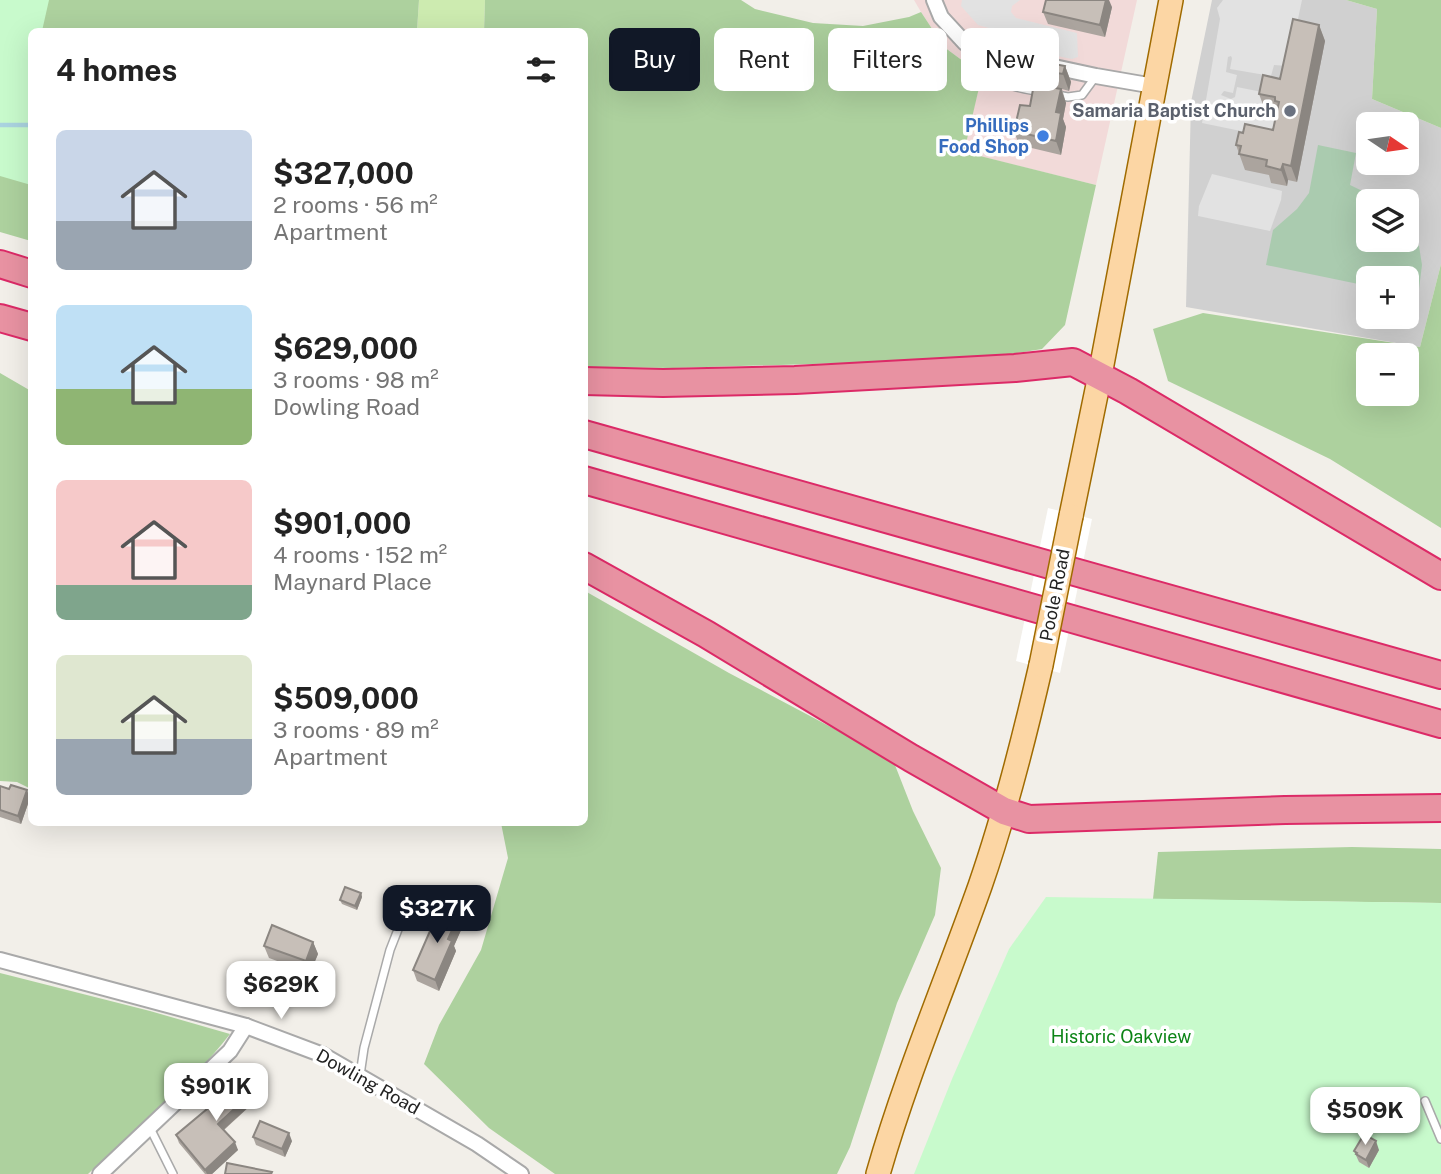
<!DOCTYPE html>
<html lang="en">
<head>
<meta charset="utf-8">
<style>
	body { margin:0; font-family:"Public Sans",sans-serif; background:#f2f2f2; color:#222; height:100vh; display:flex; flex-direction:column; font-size:26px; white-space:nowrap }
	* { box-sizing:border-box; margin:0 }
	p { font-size:23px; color:#767676 }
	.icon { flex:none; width:38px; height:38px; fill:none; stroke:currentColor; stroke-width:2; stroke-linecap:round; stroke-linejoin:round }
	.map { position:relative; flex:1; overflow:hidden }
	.sheet { position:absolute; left:28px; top:28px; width:560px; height:798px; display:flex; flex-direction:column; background:#fff; border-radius:10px; box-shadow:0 7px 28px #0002 }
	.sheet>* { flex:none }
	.top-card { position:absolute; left:609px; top:28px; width:665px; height:63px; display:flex; gap:14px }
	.needle { width:46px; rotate:103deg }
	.controls { position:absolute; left:1356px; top:112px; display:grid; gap:14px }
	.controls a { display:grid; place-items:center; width:63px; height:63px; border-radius:10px; background:#fff; box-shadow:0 7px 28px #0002; font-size:35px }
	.price { position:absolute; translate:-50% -60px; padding:0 16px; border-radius:14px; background:#fff; color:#222; font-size:23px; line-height:46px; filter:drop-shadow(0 2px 4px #0008) }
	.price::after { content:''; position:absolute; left:50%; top:42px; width:21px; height:16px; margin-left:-10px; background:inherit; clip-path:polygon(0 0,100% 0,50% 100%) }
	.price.active { background:#111827; color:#fff }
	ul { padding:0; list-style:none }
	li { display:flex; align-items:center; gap:21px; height:175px; padding:0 28px }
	li span { display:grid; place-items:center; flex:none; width:196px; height:140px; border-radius:10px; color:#555 }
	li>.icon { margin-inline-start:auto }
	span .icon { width:84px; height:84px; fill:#fffc; stroke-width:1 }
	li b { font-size:30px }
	h2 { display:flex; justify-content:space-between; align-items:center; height:84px; padding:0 28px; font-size:30px }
	.chip { padding:0 24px; border-radius:10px; background:#fff; box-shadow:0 7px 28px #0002; font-size:24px; line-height:63px }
	.chip.active { background:#111827; color:#fff }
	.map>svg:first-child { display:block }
</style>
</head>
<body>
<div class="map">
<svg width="1441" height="1174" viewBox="0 0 1441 1174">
	<rect width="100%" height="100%" fill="#f2efe9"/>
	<path fill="#f2dad9" d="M914,0H1137L1096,185L963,152L982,75L944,47L921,12Z"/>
	<path fill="#d0d0d0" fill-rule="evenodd" d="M1212,0H1346L1377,9L1372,99L1441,128V264L1420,347L1186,307L1191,102ZM1368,124H1407V163H1368ZM1368,201H1407V240H1368ZM1368,278H1407V317H1368Z"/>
	<path fill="#cdebb0" d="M419,0H485L484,31L417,32Z"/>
	<g fill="#add19e" fill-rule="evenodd">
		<path d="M0,0H419L417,31L32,32L31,241L0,232Z"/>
		<path d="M485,0H741L755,9L813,23L863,26L909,17L921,12L944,47L982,75L964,152L1096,185L1065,325L1042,349L981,359L673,368L585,367L584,32H484Z"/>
		<path d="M1346,0H1441V128L1372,99L1377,9Z"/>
		<path d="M1441,264V528L1330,459L1168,381L1153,329L1203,313L1420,347ZM1407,355V394H1368V355Z"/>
		<path d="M0,373L31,391V789L17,782L0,781Z"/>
		<path d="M585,591L729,673L893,760L913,811L941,868L935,915L897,1003L850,1147L837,1174H555L489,1128L424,1064L439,1025L481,950L508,858L501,823L584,822Z"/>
		<path d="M1352,847L1441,849V903L1153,899L1158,852Z"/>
		<path d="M0,973L150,1011L230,1034C189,1087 136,1128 88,1174H0Z"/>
	</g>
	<path fill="#aacbaf" d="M1318,145L1356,153L1350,185L1383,201H1368V240H1407V230L1419,246L1422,265L1418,297L1407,294V278H1368V286L1266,265L1273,230L1297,209L1309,193Z"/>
	<g fill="#c8facc">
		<path d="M0,0H49L42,31L32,32L31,185L0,176Z"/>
		<path d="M1046,897L1441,903V1174H914L952,1079L1009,949Z"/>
	</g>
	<g fill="#e2e2e2">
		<path d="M962,0H1020L1012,6L1011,12L1016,18L1077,33L1078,57L1072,59L1014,47L1007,33L978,25L961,6Z"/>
		<path d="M1223,0H1302L1288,66L1274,65L1271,76L1230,69L1232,58L1231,56L1228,57L1226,72L1237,75L1233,93L1224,91L1221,95L1231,99L1235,97L1237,87L1267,93L1264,110L1266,112L1277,114L1270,137L1202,123L1220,19L1217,8Z"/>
		<path d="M1212,174L1282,191L1281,200L1270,231L1198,216L1199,206Z"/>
	</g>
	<path fill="#fff" d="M1048,508L1092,519L1060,673L1016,661Z"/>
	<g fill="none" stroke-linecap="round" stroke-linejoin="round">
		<path stroke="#aad3df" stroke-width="4.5" d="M0,125H32"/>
		<g stroke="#a9a9a9" stroke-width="10">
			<g id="service">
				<path d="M989,54C992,61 993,71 998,76C1008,88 1027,89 1042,92"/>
				<path d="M1057,95L1068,97L1082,95L1096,76"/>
				<path d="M360,1075L364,1048L390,950L399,927L404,921L411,917"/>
				<path d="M1425,1101L1441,1139"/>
				<path d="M150,1128L173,1174"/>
			</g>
		</g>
		<g stroke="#a9a9a9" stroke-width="18">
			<g id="minor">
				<path d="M934,0L941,17L965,43L989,53L1096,76L1154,86"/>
				<path d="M0,960L246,1026L323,1055L477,1144L521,1174"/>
				<path d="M100,1174L230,1051L246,1026"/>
			</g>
		</g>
		<g stroke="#a06b00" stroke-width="26">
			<g id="primary">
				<path d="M1071,516L1100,375L1171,0"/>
				<path d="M878,1174C906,1076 946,982 980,886C1005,814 1024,739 1041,665"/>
			</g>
		</g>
		<g stroke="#dc2a67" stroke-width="30">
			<g id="motorway">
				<path d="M0,264L32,274"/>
				<path d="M0,318L32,327"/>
				<path d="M584,381L663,383L795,380L1015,368L1073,362L1128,391L1441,576"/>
				<path d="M584,434L1441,675"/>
				<path d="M584,480L1441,724"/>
				<path d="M584,566L706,634L911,758L1004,811L1029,819L1285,810L1441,808"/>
			</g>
		</g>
		<use href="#service" stroke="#fff" stroke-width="7"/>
		<use href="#minor" stroke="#fff" stroke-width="14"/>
		<use href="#primary" stroke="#fcd6a4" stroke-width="23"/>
		<use href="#motorway" stroke="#e892a2" stroke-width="26"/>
		<g stroke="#a06b00" stroke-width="26" stroke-linecap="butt">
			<path id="primary-bridge" d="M1041,665L1071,516"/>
		</g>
		<use href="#primary-bridge" stroke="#fcd6a4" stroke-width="23"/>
	</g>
	<g fill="#aba49e">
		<path d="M1112,7L1105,37L1048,24L1043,12Z"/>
		<path d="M1319,25L1325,41L1297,182L1288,180L1287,186L1271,183L1269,175L1245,170L1236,145L1243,133L1273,130L1277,112L1265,110L1259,94L1280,79Z"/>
		<path d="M1065,66L1071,82L1069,91L1062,89L1066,103L1063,119L1066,127L1061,155L1019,145L1014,131L1042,86L1036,70Z"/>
		<path d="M0,786L30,798L21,824L0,817Z"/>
		<path d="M361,893L362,897L357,910L342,904L340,900Z"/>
		<path d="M461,910L465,921L454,946L456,951L439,991L417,981L413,970Z"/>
		<path d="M313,942L318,954L310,973L269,958L264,946Z"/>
		<path d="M224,1092L264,1093L224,1130L238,1150L212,1174H205L179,1143L176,1135L225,1095Z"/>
		<path d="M253,1137L292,1141L285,1157L256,1145Z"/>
		<path d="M1379,1150L1369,1168L1359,1162L1354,1151Z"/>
	</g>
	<g fill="#8b8681">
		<path d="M1106,0H1109L1112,7L1105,37L1100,25Z"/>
		<path d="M1319,25L1325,41L1297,182L1291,166Z"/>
		<path d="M1065,66L1071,82L1069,91L1063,74Z"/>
		<path d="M1061,89L1066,103L1063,119L1066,127L1061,155L1056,141V112Z"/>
		<path d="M1283,164L1288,180L1287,186L1281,170Z"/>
		<path d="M27,790L30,798L21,824L18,816Z"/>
		<path d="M361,893L362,897L357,910L355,906Z"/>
		<path d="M461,910L465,921L454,946L456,951L439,991L435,980L448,939Z"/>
		<path d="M313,942L318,954L310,973L306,961Z"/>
		<path d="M261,1084L264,1093L221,1132L218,1124Z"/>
		<path d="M289,1133L292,1141L285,1157L282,1149Z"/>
		<path d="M1376,1141L1379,1150L1369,1168L1366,1160Z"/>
		<path d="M235,1142L238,1150L212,1174H207L205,1170Z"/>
	</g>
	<g fill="#c7bfb8" stroke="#8b8681" stroke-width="2">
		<path d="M1046,0H1106L1100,25L1043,12Z"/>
		<path d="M1293,19L1319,25L1291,166L1283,164L1281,170L1266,166L1267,160L1239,154L1241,146L1236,145L1239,132L1243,133L1245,124L1273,130L1279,102L1275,101V97L1259,94L1263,75L1280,79Z"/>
		<path d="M1038,61L1065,66L1063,74L1036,70Z"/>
		<path d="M1034,84L1061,89L1056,112L1061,113L1056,141L1014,131L1020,105L1030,106Z"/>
		<path d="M11,785L27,790L18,816L0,810V786L9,789Z"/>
		<path d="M345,887L361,893L355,906L340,900Z"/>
		<path d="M449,904L461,910L448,939L452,941L435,980L413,970L430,931L436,933Z"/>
		<path d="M272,925L313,942L306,961L264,946Z"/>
		<path d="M248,1070L261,1084L218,1124L235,1142L205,1170L176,1135L225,1094L224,1092Z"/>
		<path d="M260,1121L289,1133L282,1149L253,1137Z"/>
		<path d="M1363,1136L1366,1138L1367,1136L1376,1141L1366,1160L1356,1154L1357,1153L1354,1151Z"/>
		<path d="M227,1163L272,1172L271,1174H225Z"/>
	</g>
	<circle fill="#6b7280" stroke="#fff" stroke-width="2.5" cx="1290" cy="111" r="7"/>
	<circle fill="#3f7fe0" stroke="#fff" stroke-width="2.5" cx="1043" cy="136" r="7"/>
	<g text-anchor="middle" stroke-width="7" stroke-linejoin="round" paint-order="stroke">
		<g font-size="18" font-weight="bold" fill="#5b616d" stroke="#fff" text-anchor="end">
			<text x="1276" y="117">Samaria Baptist Church</text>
		</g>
		<g font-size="18" font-weight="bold" fill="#366cbe" stroke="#fff" text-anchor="end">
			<text x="1029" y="132">Phillips<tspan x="1029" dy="21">Food Shop</tspan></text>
		</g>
		<g font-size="18" fill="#222" stroke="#fff">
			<text transform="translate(1055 595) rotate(-79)" y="6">Poole Road</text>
			<text transform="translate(368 1082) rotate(29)" y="6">Dowling Road</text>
		</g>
		<g font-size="18" fill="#0c8416" stroke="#fff">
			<text x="1121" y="1043">Historic Oakview</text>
		</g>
	</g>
</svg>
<div class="controls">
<a><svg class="needle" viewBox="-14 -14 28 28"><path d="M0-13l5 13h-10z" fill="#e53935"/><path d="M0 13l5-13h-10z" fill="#767676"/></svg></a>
<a><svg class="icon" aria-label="layers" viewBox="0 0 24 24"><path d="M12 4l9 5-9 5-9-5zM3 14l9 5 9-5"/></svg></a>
<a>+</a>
<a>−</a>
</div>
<b class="price active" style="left:437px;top:945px">$327K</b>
<b class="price" style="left:281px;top:1021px">$629K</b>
<b class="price" style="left:216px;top:1123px">$901K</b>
<b class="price" style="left:1365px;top:1147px">$509K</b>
<div class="top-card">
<a class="chip active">Buy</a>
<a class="chip">Rent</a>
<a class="chip">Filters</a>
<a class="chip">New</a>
</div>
<section class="sheet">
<h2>4 homes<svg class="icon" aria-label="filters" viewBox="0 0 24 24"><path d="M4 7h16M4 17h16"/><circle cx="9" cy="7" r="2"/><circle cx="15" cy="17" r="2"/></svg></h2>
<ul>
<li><span style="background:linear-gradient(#c9d6e8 65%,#9aa5b1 0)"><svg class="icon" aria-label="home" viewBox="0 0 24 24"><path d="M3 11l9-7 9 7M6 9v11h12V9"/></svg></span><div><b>$327,000</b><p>2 rooms · 56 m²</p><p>Apartment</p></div></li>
<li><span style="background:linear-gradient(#bfe0f5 60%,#8fb573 0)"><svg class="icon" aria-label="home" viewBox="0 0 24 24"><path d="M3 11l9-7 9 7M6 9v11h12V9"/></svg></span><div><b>$629,000</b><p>3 rooms · 98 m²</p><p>Dowling Road</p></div></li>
<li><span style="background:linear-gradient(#f6c9c9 75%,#7fa58c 0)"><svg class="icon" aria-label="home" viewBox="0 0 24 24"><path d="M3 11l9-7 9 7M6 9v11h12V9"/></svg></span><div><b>$901,000</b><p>4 rooms · 152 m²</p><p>Maynard Place</p></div></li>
<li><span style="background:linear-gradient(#dfe7d0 60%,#9aa5b1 0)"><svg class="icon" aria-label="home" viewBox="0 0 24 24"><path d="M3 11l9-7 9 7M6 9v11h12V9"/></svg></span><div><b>$509,000</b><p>3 rooms · 89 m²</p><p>Apartment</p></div></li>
</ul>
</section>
</div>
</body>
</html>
